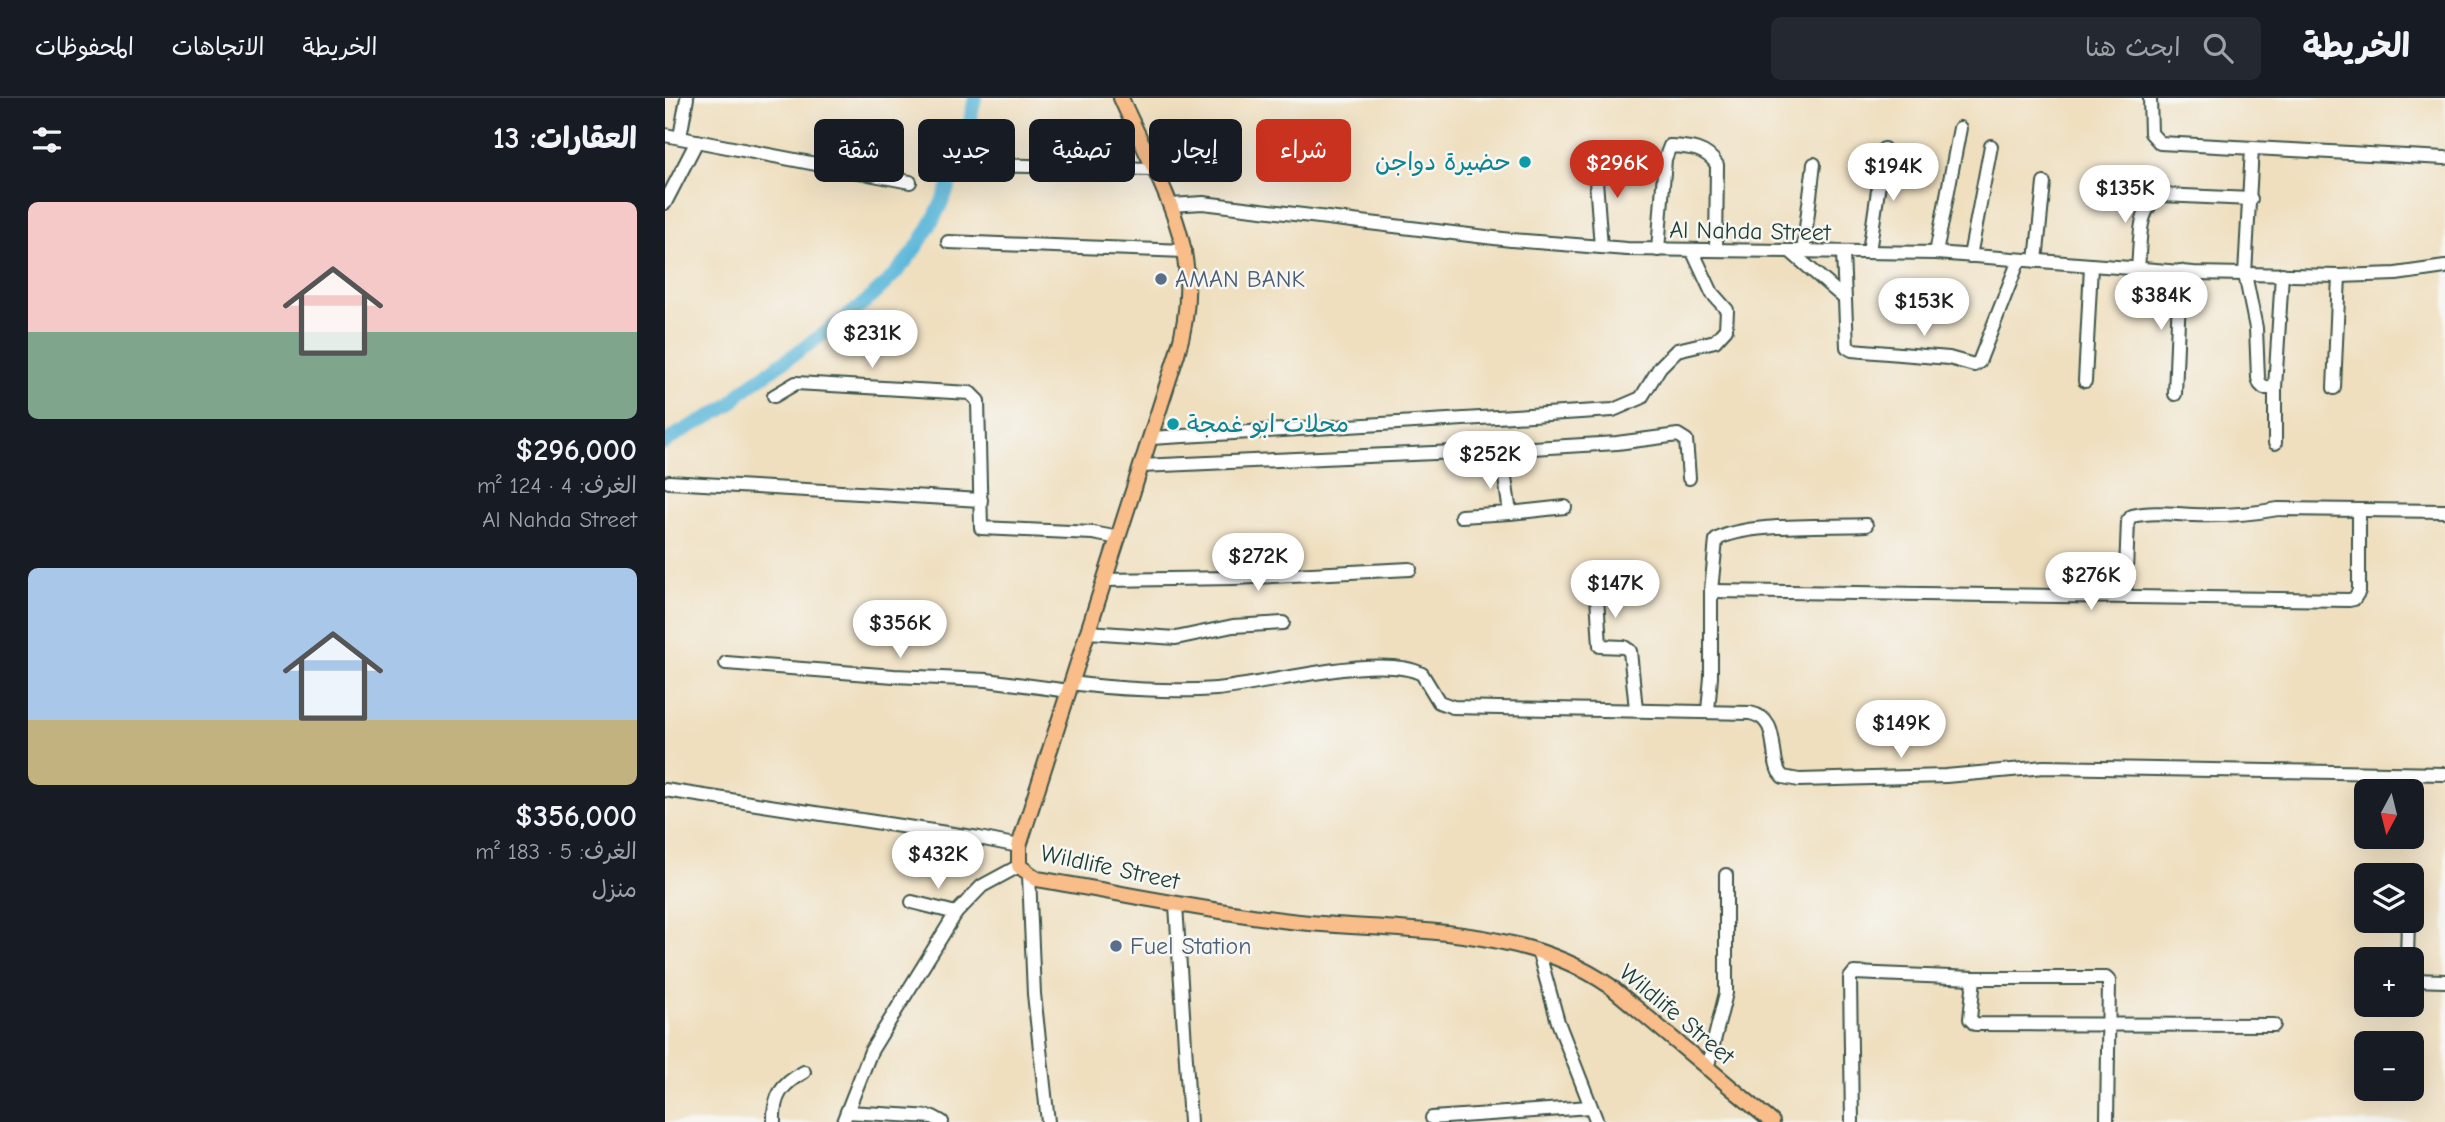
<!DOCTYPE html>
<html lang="ar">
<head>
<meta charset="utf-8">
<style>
	body { margin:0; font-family:"Comic Neue","Playpen Sans Arabic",sans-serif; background:#242831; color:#f1f3f6; direction:rtl; height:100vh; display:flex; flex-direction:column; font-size:26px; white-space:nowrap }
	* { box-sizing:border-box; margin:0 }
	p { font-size:23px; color:#9ea1a6 }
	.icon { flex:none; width:38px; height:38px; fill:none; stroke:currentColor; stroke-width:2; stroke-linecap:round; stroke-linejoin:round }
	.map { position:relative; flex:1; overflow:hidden; direction:ltr }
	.drawer { display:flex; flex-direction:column; background:#171b24; width:665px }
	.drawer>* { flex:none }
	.guide { position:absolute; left:21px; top:21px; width:665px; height:63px; direction:rtl; display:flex; gap:14px }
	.needle { width:46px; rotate:187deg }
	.tools { position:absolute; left:1689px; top:681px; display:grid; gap:14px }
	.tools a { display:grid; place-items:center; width:70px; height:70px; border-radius:10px; background:#171b24; box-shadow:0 7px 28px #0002; font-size:35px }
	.price { position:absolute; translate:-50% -60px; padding:0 16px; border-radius:24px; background:#fff; color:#222; font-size:23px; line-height:46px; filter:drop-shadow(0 2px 4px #0008) }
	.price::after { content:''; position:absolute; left:50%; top:42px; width:21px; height:16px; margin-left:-10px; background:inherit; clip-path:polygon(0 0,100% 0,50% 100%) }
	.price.selected { background:#c8321e; color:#fff }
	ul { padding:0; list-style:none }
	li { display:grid; align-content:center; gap:14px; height:371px; padding:0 28px }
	li span { display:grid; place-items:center; height:217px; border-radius:10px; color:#555 }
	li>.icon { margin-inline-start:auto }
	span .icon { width:126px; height:126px; fill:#fffc; stroke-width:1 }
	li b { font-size:30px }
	h2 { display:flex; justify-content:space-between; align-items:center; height:84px; padding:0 28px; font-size:30px }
	.pill { padding:0 24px; border-radius:10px; background:#171b24; box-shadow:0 7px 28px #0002; font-size:24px; line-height:63px }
	.pill.selected { background:#c8321e; color:#fff }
	header { display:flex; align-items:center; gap:42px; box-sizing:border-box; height:98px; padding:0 35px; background:#171b24; border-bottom:2px solid #363941 }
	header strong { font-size:33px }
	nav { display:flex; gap:38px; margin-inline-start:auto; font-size:24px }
	.search { width:490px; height:63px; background:#242831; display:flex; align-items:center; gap:18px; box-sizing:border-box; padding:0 24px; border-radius:10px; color:#9ea1a6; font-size:26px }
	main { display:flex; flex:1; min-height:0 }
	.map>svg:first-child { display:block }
</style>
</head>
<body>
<header>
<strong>الخريطة</strong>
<div class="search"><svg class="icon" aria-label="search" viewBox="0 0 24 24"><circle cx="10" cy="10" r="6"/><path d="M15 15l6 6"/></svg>ابحث هنا</div>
<nav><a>الخريطة</a><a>الاتجاهات</a><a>المحفوظات</a></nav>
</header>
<main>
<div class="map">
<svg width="1780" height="1024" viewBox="0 0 1780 1024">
	<rect width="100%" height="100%" fill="#f6f6f2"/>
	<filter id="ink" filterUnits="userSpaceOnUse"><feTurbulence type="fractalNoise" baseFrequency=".0143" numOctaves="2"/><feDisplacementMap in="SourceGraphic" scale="14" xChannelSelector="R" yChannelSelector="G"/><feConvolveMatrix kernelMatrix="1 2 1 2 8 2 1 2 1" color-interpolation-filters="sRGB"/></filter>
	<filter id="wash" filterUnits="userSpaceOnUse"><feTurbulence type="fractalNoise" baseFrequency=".00686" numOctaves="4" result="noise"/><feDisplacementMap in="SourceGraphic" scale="28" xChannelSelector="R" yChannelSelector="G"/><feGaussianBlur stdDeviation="1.57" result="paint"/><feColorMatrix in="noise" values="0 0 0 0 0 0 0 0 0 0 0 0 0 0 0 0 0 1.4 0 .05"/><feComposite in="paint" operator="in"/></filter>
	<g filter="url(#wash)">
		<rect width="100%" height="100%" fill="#efdfbf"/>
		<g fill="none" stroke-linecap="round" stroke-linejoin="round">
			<path stroke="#5bb7d9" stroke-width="14" d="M0,345C19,328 44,322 64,307C70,303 74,296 79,292C129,254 184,224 228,178C272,132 298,62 310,0"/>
		</g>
	</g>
	<g filter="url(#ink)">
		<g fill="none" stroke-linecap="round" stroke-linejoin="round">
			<g stroke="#3e5549" stroke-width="16">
				<g id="minor">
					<path d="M1485,0L1486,35L1495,45L1780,60"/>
					<path d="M0,37L245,84"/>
					<path d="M15,39L22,0"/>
					<path d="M1587,50L1580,176L1591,230L1593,280L1595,286L1599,290H1610L1617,176"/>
					<path d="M929,56L936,149"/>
					<path d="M318,67L488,71"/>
					<path d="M0,105L32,43"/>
					<path d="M505,107L538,105L846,142L962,151L1271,155L1529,175L1674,178L1731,176L1780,169"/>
					<path d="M283,144L520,153"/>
					<path d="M993,152L1000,61L1005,48C1025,49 1041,50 1052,67L1051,152"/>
					<path d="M1126,154L1179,200"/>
					<path d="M1138,154L1149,66"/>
					<path d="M1204,154L1219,51"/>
					<path d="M1178,155L1182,249L1187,252L1284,260L1309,267L1314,264L1354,162"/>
					<path d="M1271,155L1295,30"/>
					<path d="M1305,158L1326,48"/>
					<path d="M1371,163L1379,85"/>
					<path d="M1473,170C1476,144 1471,110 1497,97L1586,101"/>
					<path d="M1420,283L1426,168"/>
					<path d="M1669,290L1674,178"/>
					<path d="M1510,296L1515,173"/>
					<path d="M109,298L131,285L305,295L313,303L316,430L428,435L454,440"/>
					<path d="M485,340L948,312L976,300L995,269L1012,252L1050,243L1061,231L1062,212L1047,195L1027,152"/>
					<path d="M1610,345V290"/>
					<path d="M476,368L836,352L952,345L1013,337L1021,342L1024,380"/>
					<path d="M4,384L316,402"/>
					<path d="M845,415L900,409"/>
					<path d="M796,418L845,415L836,352"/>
					<path d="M440,482L569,480L745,471"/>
					<path d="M1046,493L1684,502L1689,501L1694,493V414"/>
					<path d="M932,498L935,548L959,549L965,553L971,611"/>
					<path d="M1460,498L1463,423L1467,418C1487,413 1508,416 1528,417C1556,418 1586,416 1613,411L1780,413"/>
					<path d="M423,534L511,540L568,528L618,525"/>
					<path d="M61,565L229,578L322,582L404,593"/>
					<path d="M407,585C447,591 510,594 551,591C602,587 715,554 757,576L774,604L788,609L1085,615C1115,621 1104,652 1114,674L1118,679L1134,682L1281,678L1379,669L1780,676"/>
					<path d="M1043,613L1046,579V493L1051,442C1079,424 1166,429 1201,427"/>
					<path d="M0,692L314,740L354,748"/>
					<path d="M364,777L369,896L383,1024"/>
					<path d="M247,804L291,815"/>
					<path d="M511,807L525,1024"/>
					<path d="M873,852L893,924L932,1024"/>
					<path d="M1742,861L1743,822"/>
					<path d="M1309,880L1305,921L1310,926L1609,927"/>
					<path d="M1746,882L1780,883"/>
					<path d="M1042,971L1061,895V777"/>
					<path d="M182,1014L268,1019L277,1024"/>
					<path d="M767,1020L925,1009"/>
					<path d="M109,1024C108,998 117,986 139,974"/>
					<path d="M178,1024L206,953L291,815L317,788L354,768"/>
					<path d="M1187,1024L1185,880L1189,875L1309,880H1441L1444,883L1442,1024"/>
				</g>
			</g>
			<g stroke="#3e5549" stroke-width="18">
				<path id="major" d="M456,0C496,91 544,153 512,256L354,748V768L372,781C457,795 540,813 625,823C732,835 853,824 945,888L1107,1024"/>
			</g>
			<use href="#minor" stroke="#fff" stroke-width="12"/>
			<use href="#major" stroke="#f8bd89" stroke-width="14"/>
		</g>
	</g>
	<g fill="#0f9aa8" stroke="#f6f6f2" stroke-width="2.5">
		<circle cx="860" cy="64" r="7"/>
		<circle cx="508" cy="326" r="7"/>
	</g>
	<g fill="#5c6f8a" stroke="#f6f6f2" stroke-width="2.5">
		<circle cx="496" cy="181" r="7"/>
		<circle cx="451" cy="848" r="7"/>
	</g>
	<g text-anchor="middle" stroke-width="5" stroke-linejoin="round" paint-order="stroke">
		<g font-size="24" fill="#0d838f" stroke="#f6f6f2" text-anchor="end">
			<text x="846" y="72">حضيرة دواجن</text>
			<text x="522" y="334" text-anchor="start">محلات ابو غمجة</text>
		</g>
		<g font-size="24" fill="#1f3d34" stroke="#f6f6f2">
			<text transform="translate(1085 133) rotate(1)" y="8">Al Nahda Street</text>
			<text transform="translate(445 769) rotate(12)" y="8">Wildlife Street</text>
			<text transform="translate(1012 916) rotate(40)" y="8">Wildlife Street</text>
		</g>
		<g font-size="24" fill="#4e5e75" stroke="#f6f6f2" text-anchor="start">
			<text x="510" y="189">AMAN BANK</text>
			<text x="465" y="856">Fuel Station</text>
		</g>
	</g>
</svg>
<div class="tools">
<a><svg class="needle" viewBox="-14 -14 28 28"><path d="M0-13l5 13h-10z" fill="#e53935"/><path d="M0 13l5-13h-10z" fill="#9ea1a6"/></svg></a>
<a><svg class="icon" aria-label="layers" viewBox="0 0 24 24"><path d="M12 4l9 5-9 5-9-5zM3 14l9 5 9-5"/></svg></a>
<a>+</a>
<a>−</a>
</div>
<b class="price selected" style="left:952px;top:102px">$296K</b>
<b class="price" style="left:1228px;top:105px">$194K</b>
<b class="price" style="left:1460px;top:127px">$135K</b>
<b class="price" style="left:1496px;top:234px">$384K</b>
<b class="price" style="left:1259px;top:240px">$153K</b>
<b class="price" style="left:207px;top:272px">$231K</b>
<b class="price" style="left:825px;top:393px">$252K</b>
<b class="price" style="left:593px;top:495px">$272K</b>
<b class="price" style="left:1426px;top:514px">$276K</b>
<b class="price" style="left:950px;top:522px">$147K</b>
<b class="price" style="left:235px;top:562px">$356K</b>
<b class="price" style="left:1236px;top:662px">$149K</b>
<b class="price" style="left:273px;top:793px">$432K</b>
<div class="guide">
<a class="pill selected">شراء</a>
<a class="pill">إيجار</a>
<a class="pill">تصفية</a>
<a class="pill">جديد</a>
<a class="pill">شقة</a>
</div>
</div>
<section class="drawer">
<h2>العقارات: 13<svg class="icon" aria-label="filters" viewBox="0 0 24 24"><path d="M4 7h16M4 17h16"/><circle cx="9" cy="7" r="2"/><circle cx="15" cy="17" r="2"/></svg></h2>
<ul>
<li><span style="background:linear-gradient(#f6c9c9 60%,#7fa58c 0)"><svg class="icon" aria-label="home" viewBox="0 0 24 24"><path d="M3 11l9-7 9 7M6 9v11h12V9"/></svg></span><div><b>$296,000</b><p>الغرف: 4 · 124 m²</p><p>Al Nahda Street</p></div></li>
<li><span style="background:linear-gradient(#a9c7e8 70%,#c2b280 0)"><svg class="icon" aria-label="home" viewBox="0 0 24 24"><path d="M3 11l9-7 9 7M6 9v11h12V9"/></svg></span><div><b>$356,000</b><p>الغرف: 5 · 183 m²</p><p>منزل</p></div></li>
</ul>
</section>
</main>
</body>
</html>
